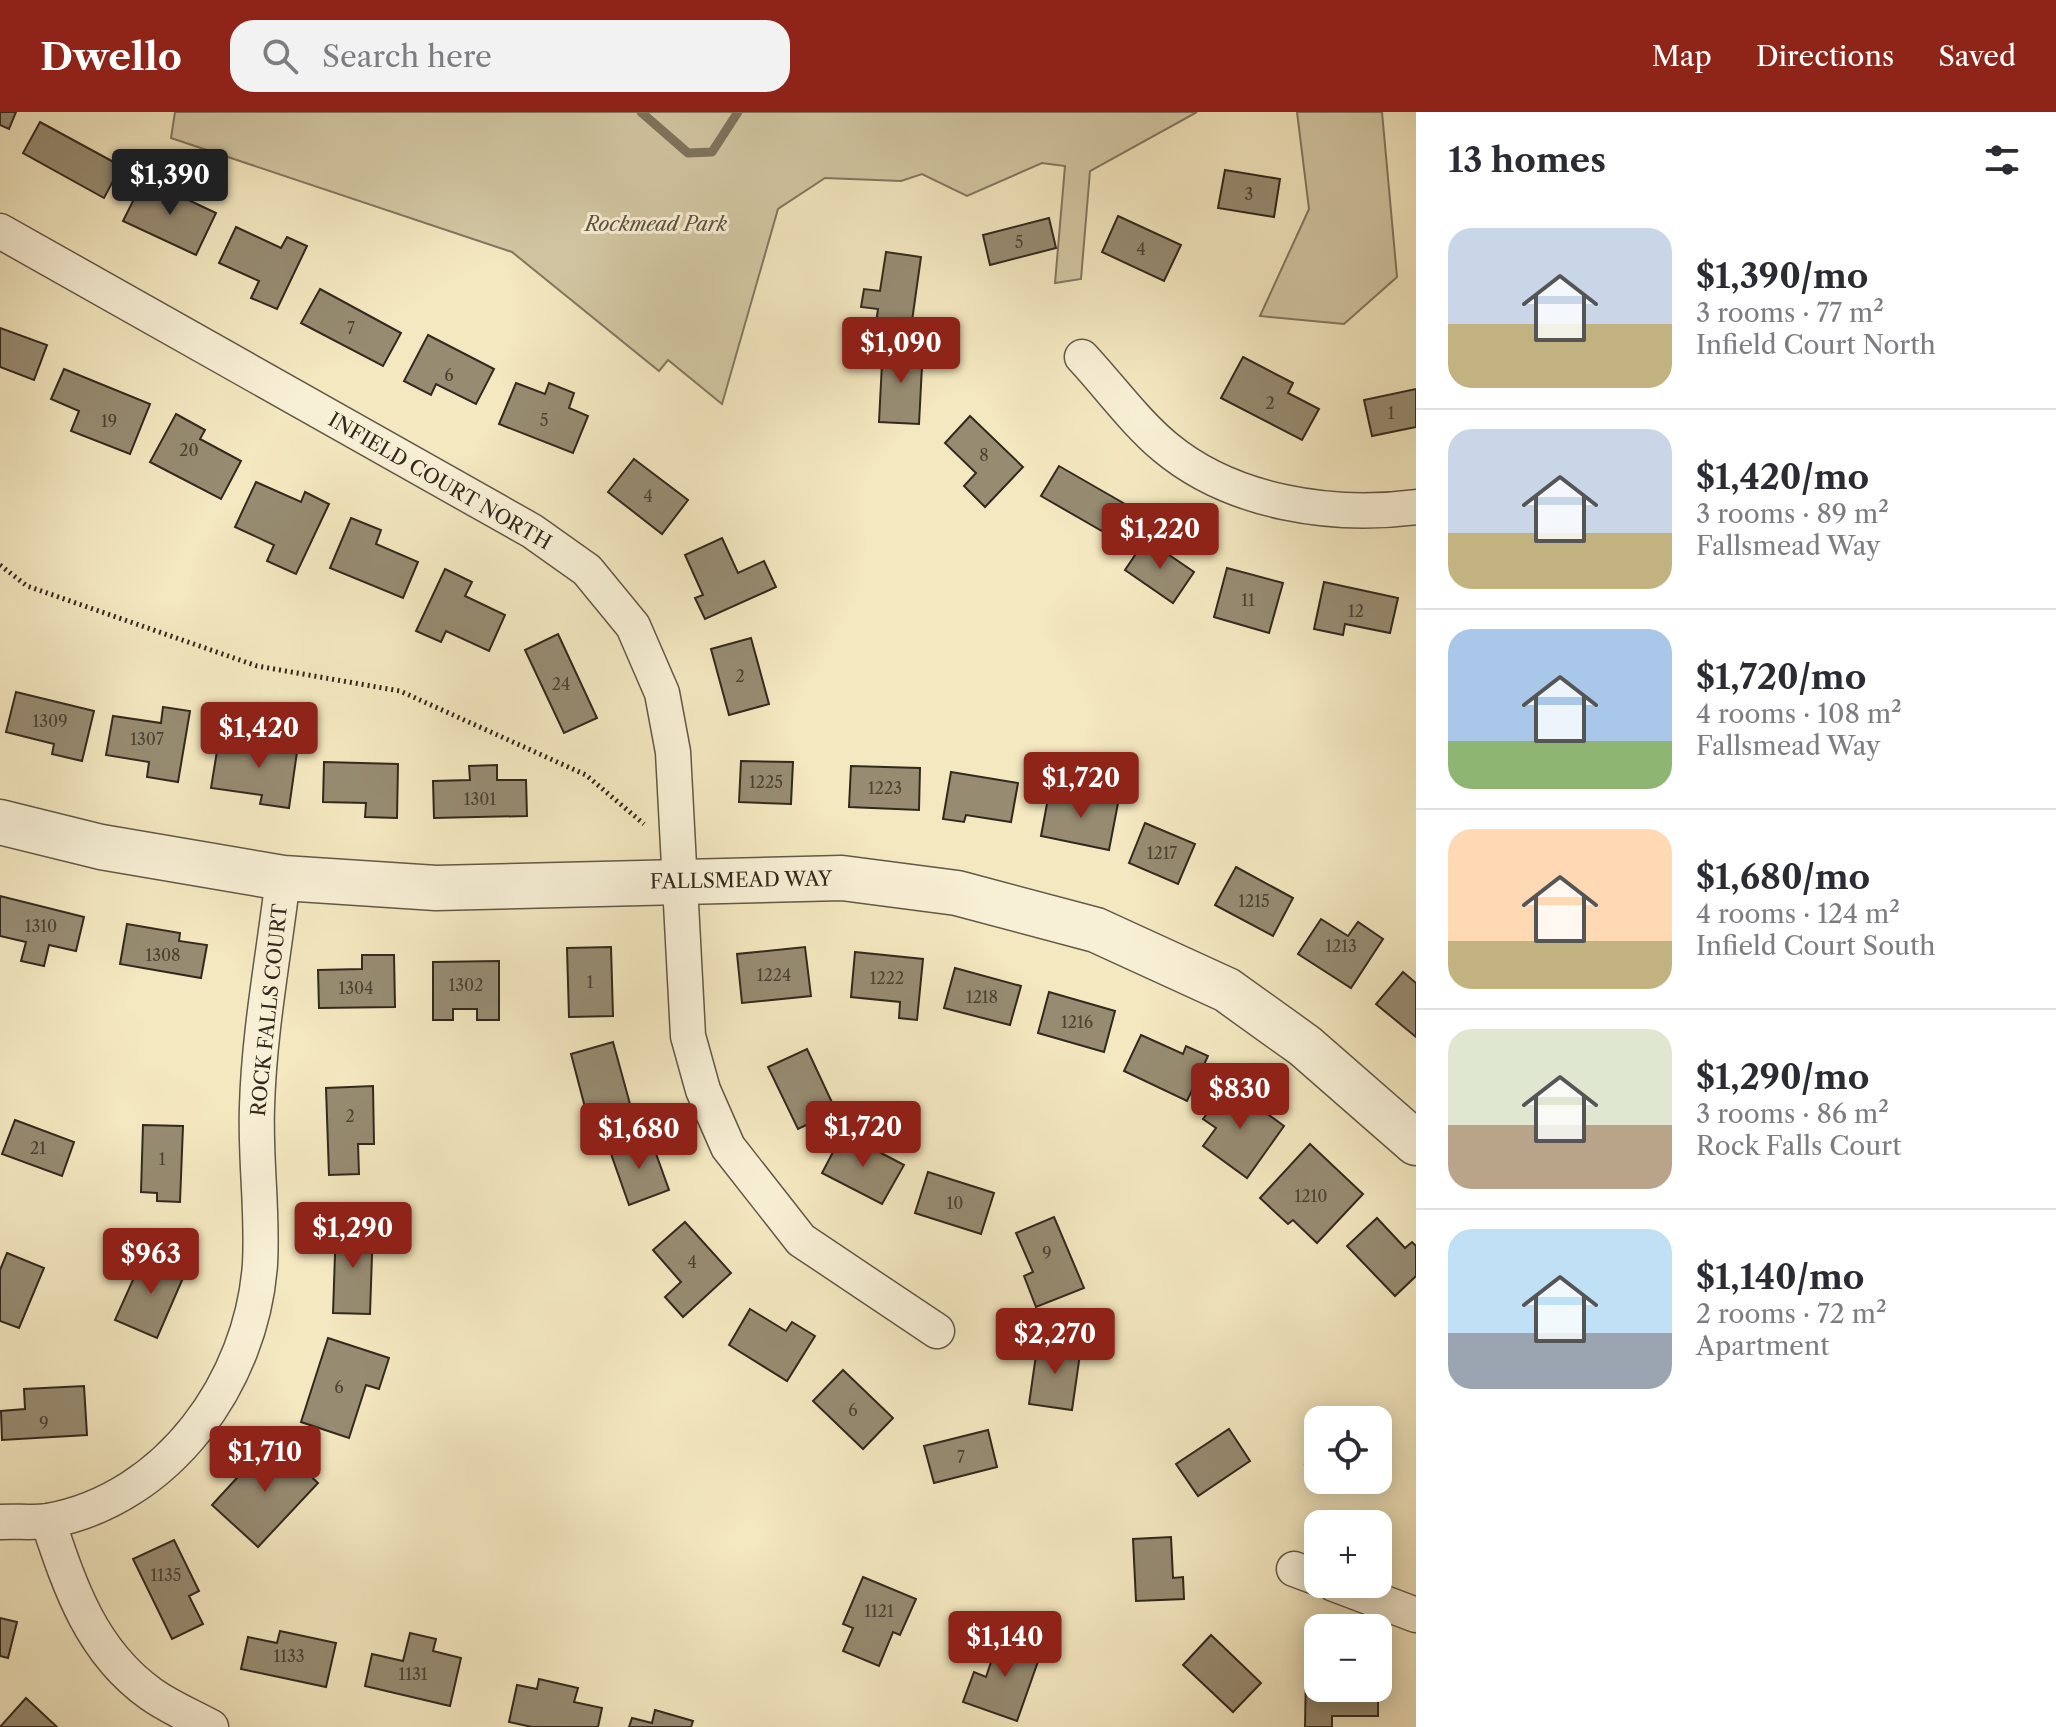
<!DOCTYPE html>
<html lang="en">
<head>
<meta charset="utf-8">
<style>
	body { margin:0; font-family:"Libre Caslon Text",serif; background:#f2f2f3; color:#2b2b33; height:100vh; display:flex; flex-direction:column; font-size:30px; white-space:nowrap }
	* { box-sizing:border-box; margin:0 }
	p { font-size:26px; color:#7c7c81 }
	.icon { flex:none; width:44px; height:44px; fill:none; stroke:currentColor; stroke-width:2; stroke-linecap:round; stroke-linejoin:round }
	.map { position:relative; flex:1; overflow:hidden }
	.side { display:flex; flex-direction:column; background:#fff; width:640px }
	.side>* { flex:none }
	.controls { position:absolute; left:1304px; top:1294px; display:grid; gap:16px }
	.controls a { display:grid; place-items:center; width:88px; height:88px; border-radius:16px; background:#fff; box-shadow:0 4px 20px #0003; font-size:40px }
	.price { position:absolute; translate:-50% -68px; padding:0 18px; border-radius:8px; background:#8f2418; color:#fff; font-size:26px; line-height:52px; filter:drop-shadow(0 2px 4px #0008) }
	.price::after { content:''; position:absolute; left:50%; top:48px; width:24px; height:18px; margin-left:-12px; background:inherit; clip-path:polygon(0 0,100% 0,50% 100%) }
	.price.selected { background:#222; color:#fff }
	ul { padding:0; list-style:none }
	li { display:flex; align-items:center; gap:24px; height:200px; padding:0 32px }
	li+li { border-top:2px solid #e1e1e2 }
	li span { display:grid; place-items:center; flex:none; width:224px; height:160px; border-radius:24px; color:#555 }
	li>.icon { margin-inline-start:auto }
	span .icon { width:96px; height:96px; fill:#fffc; stroke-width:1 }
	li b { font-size:34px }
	h2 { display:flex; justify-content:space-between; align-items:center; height:96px; padding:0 32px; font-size:34px }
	header { display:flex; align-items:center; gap:48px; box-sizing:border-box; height:112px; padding:0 40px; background:#8f2418; color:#fff }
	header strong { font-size:38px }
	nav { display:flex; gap:44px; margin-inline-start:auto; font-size:28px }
	.search { width:560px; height:72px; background:#f2f2f3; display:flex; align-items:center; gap:20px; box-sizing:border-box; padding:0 28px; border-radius:24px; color:#7c7c81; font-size:30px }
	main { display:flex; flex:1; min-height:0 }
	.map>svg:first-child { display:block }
</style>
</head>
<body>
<header>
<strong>Dwello</strong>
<div class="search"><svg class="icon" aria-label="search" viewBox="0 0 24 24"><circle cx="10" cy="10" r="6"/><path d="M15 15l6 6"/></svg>Search here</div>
<nav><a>Map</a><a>Directions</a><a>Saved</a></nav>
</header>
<main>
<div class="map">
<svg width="1416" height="1615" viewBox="0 0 1416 1615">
	<rect width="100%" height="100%" fill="#f4e8c0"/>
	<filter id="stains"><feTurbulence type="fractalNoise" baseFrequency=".0025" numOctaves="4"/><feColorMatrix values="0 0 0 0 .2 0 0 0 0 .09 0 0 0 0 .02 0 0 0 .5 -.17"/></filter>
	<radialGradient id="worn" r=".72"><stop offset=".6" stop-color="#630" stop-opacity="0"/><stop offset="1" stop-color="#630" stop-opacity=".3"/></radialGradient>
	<g fill="#d3c8a4" stroke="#827861" stroke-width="2">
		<path d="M175,0H1197L1090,59L1081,167L1055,171L1065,54L1042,51L967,84L922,62L901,69L825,66L778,97L722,292L668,248L659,259L512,140L171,26Z"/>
		<path d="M1297,0H1382L1397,165L1344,212L1260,204L1309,97Z"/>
	</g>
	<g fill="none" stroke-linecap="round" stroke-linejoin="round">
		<path stroke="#7f755e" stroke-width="9" d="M641,0L688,41L712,40L738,0"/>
	</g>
	<g fill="#978c72" stroke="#32291e" stroke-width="2">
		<path d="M0,0H16L9,17L0,13Z"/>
		<path d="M40,10L121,54L104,86L23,41Z"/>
		<path d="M1225,58L1280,67L1274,105L1218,96Z"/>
		<path d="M144,67L216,101L196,143L123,109Z"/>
		<path d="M1118,104L1181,133L1164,169L1102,140Z"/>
		<path d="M1049,106L1056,136L990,153L983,123Z"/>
		<path d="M236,115L281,136L287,125L307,134L277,197L251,186L259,169L219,151Z"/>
		<path d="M886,140L921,145L910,223L875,218L878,197L861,195L864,177L880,179Z"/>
		<path d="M320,177L401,221L383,254L301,211Z"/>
		<path d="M0,216L47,233L34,268L0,255Z"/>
		<path d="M428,223L494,257L476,292L436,272L431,283L404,269Z"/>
		<path d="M888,233L923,235L919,312L879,310L882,251H887Z"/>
		<path d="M1243,245L1293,271L1288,281L1319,297L1302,328L1221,286Z"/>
		<path d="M64,257L150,292L130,342L71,319L79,299L51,287Z"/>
		<path d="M516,271L545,282L549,271L574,281L569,296L588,304L573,341L499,312Z"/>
		<path d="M1416,277V315L1372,324L1364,288Z"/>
		<path d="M176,302L205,318L200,327L241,349L221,387L150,350Z"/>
		<path d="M970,304L1023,355L985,395L964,374L976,361L945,331Z"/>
		<path d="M634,347L688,388L662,422L608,380Z"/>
		<path d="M1059,354L1125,392L1107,422L1041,384Z"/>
		<path d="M256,370L301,390L305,380L329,392L296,462L267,449L274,433L235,415Z"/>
		<path d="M351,406L381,418L376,432L418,450L403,486L330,456Z"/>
		<path d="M722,426L738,461L764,449L776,475L705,507L695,486L703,483L685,443Z"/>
		<path d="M1146,427L1194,460L1173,491L1125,458Z"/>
		<path d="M1227,456L1283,471L1269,521L1214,505Z"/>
		<path d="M445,457L472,470L465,484L505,503L489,539L446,519L441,530L416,519Z"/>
		<path d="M1324,470L1398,486L1390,521L1345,512L1343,523L1314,517Z"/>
		<path d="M558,522L597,606L564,621L525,538Z"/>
		<path d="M751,526L769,592L729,603L711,537Z"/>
		<path d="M16,580L94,599L82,649L52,642L54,632L6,620Z"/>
		<path d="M163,595L190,599L178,670L147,665L149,650L106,643L113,604L161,611Z"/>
		<path d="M268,621L299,626L289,696L260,692L262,683L211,676L218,633L265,640Z"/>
		<path d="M741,649L793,650L791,692L739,690Z"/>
		<path d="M324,650L398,652L397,706L365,705L366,691L323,690Z"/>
		<path d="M497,653V668H526L527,704L434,706L433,669L470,668L469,654Z"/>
		<path d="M851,654L920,656L919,698L849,695Z"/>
		<path d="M951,660L1018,671L1011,710L966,703L964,710L943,707Z"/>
		<path d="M1049,681L1100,691L1102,683L1119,686L1109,738L1041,724Z"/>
		<path d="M1145,711L1195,732L1178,772L1129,751Z"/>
		<path d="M1236,755L1293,786L1273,824L1215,793Z"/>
		<path d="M0,784L84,805L76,839L49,833L44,854L21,849L26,830L0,824Z"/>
		<path d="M1321,807L1348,824L1358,810L1383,827L1351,876L1298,842Z"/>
		<path d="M127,812L180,821L179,829L207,833L201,866L120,852Z"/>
		<path d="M611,835L613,904L569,905L567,836Z"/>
		<path d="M805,835L811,884L742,891L737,842Z"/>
		<path d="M855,840L923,847L917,908L899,906L900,890L851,885Z"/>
		<path d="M362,843H394L395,895L319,896L318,858L362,857Z"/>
		<path d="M499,849V908H477V897H453V908H433V850Z"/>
		<path d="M955,856L1021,874L1010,913L944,896Z"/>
		<path d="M1403,860L1416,871V925L1376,892Z"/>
		<path d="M1049,880L1115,899L1104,940L1038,921Z"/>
		<path d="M1141,923L1183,942L1186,934L1208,944L1187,989L1124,959Z"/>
		<path d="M613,930L630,992L587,1003L571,942Z"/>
		<path d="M807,937L836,999L798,1017L768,955Z"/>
		<path d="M1228,973L1284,1014L1247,1066L1203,1034L1216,1016L1203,1007Z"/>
		<path d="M373,974L374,1032H358L359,1062L329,1063L326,976Z"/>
		<path d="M15,1008L74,1030L62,1064L2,1042Z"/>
		<path d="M143,1013L183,1014L180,1090L157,1089V1081L141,1080Z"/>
		<path d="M843,1021L904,1053L882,1092L822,1061Z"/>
		<path d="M650,1025L669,1078L629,1093L610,1039Z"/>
		<path d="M1310,1032L1363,1082L1317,1131L1293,1108L1288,1112L1260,1086Z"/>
		<path d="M928,1060L994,1081L981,1122L915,1101Z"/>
		<path d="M1054,1105L1084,1176L1036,1195L1024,1164L1033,1160L1016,1121Z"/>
		<path d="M1377,1106L1405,1136L1412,1130L1416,1134V1164L1395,1184L1347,1134Z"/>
		<path d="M685,1110L731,1161L683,1205L665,1185L681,1170L653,1138Z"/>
		<path d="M336,1113L373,1114L370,1202L333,1201Z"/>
		<path d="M7,1141L44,1156L19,1216L0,1209V1158Z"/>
		<path d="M145,1141L186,1159L157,1226L115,1208Z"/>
		<path d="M750,1197L786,1219L792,1210L815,1224L787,1269L729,1233Z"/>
		<path d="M328,1226L389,1246L379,1277L366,1273L349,1326L301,1310Z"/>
		<path d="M1038,1229L1081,1235L1072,1298L1029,1292Z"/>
		<path d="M843,1258L893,1306L863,1337L813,1289Z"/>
		<path d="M84,1274L87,1323L2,1328L1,1299L25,1297L24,1277Z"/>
		<path d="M1318,1311V1356L1305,1352Z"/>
		<path d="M1229,1317L1250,1349L1198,1384L1176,1352Z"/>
		<path d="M988,1318L997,1355L934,1371L924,1334Z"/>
		<path d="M272,1328L318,1371L258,1435L212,1393Z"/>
		<path d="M1171,1425L1173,1466L1183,1465L1184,1487L1136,1489L1133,1427Z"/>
		<path d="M174,1428L199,1479L189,1484L203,1512L172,1527L133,1447Z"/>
		<path d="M863,1465L916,1487L900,1523L893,1520L879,1554L843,1539L853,1516L843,1512Z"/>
		<path d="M0,1506L17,1510L8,1546L0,1544Z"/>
		<path d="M280,1519L336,1531L326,1575L241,1557L248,1525L277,1531Z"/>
		<path d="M410,1521L436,1527L433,1539L461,1546L450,1594L365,1574L372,1542L403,1549Z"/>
		<path d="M1000,1523L1042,1538L1017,1609L963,1590L974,1560L986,1565Z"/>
		<path d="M1211,1523L1261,1571L1233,1600L1183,1553Z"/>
		<path d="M1306,1560L1318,1561V1576H1378V1604H1332V1615H1305Z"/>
		<path d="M539,1567L578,1576L574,1590L602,1596L598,1615H532L509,1610L517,1573L537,1577Z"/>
		<path d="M26,1586L57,1615H0Z"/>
		<path d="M655,1598L693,1609L691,1615H629L632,1606L652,1611Z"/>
	</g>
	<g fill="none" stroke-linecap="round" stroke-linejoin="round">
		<g stroke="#625946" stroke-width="37">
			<g id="minor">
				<path d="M0,119L532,419L587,458L633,514L662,581L673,640L688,924L703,978L728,1035L801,1128L937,1219"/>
				<path d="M1082,245C1109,274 1135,310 1165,335C1232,391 1332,406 1416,395"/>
				<path d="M48,1409C70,1475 91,1539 151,1582C169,1595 191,1604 211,1615"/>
				<path d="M0,1410C15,1409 33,1411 48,1409C169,1387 252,1269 260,1152C263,1100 255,1047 257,995C259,919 274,842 283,766"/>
				<path d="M1294,1457L1318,1466"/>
				<path d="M1334,1472L1416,1503"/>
			</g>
		</g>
		<g stroke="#625946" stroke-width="47">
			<path id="tertiary" d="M0,710L101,735L283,766L436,776L842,766L957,781L1096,818L1227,878L1305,934L1416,1031"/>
		</g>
		<path stroke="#32291e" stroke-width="5" stroke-dasharray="2 4" stroke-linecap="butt" d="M0,453L27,474L257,554L400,579L586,663L644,712"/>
		<use href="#minor" stroke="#f8f0d6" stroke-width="34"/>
		<use href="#tertiary" stroke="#f8f0d6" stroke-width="44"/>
	</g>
	<g text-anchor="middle" stroke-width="6" stroke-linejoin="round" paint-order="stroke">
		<g font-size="16" fill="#4b4233">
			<text x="1249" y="88">3</text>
			<text x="1019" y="136">5</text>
			<text x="1141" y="143">4</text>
			<text x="351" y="222">7</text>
			<text x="449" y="269">6</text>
			<text x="1270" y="297">2</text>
			<text x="1391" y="307">1</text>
			<text x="544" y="314">5</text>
			<text x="109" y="315">19</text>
			<text x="189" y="344">20</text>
			<text x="984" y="349">8</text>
			<text x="648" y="390">4</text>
			<text x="1248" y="494">11</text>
			<text x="1356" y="505">12</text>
			<text x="740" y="570">2</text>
			<text x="561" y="578">24</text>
			<text x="50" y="615">1309</text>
			<text x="147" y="633">1307</text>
			<text x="766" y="676">1225</text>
			<text x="885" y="682">1223</text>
			<text x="480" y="693">1301</text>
			<text x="1162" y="747">1217</text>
			<text x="1254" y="795">1215</text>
			<text x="41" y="820">1310</text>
			<text x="1341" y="840">1213</text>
			<text x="163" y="849">1308</text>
			<text x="774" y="869">1224</text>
			<text x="887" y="872">1222</text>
			<text x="590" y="876">1</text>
			<text x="466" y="879">1302</text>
			<text x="356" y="882">1304</text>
			<text x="982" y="891">1218</text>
			<text x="1077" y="916">1216</text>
			<text x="350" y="1010">2</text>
			<text x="38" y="1042">21</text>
			<text x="162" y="1053">1</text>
			<text x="1311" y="1090">1210</text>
			<text x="955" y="1097">10</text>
			<text x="1047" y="1147">9</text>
			<text x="692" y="1156">4</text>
			<text x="339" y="1281">6</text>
			<text x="853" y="1304">6</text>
			<text x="44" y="1317">9</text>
			<text x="961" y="1351">7</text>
			<text x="166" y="1469">1135</text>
			<text x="879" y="1505">1121</text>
			<text x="289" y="1550">1133</text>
			<text x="413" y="1568">1131</text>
		</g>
		<g font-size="20" font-style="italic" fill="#5a5140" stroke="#f8f0d6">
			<text x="656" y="119">Rockmead Park</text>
		</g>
		<g font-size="20" fill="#32291e" stroke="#f8f0d6">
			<text transform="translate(440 369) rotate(30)" y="7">INFIELD COURT NORTH</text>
			<text transform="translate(741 768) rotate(-1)" y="7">FALLSMEAD WAY</text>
			<text transform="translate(269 898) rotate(-84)" y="7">ROCK FALLS COURT</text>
		</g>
	</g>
	<rect width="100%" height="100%" filter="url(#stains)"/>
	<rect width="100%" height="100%" fill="url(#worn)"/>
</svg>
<div class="controls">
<a><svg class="icon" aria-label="locate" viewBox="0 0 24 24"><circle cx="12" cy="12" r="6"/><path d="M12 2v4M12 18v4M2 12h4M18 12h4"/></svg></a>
<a>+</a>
<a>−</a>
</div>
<b class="price selected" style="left:170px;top:105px">$1,390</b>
<b class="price" style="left:901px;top:273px">$1,090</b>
<b class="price" style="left:1160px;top:459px">$1,220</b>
<b class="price" style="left:259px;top:658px">$1,420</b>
<b class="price" style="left:1081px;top:708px">$1,720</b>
<b class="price" style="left:1240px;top:1019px">$830</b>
<b class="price" style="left:863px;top:1057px">$1,720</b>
<b class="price" style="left:639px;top:1059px">$1,680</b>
<b class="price" style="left:353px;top:1158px">$1,290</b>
<b class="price" style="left:151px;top:1184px">$963</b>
<b class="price" style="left:1055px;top:1264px">$2,270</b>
<b class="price" style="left:265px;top:1382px">$1,710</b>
<b class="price" style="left:1005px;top:1567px">$1,140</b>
</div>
<section class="side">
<h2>13 homes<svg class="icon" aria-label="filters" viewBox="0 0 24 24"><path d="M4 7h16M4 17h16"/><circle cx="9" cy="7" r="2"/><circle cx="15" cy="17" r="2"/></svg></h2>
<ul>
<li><span style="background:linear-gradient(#c9d6e8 60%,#c2b280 0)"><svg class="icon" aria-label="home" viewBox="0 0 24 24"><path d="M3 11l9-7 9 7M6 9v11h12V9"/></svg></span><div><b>$1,390/mo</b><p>3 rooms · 77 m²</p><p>Infield Court North</p></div></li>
<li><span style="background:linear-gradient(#c9d6e8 65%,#c2b280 0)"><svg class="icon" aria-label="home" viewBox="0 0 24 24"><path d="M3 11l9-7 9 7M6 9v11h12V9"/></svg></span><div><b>$1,420/mo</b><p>3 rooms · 89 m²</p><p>Fallsmead Way</p></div></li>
<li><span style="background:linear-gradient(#a9c7e8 70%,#8fb573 0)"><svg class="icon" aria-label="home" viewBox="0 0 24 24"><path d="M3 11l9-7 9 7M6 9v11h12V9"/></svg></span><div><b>$1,720/mo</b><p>4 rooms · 108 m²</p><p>Fallsmead Way</p></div></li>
<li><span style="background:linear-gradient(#ffd9b3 70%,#c2b280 0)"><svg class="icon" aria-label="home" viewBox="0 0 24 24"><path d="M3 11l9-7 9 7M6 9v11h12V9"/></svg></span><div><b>$1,680/mo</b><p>4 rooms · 124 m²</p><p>Infield Court South</p></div></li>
<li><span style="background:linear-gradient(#dfe7d0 60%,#b9a48a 0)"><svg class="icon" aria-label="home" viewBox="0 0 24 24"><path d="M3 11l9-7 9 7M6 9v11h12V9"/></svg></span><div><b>$1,290/mo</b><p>3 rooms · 86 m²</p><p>Rock Falls Court</p></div></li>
<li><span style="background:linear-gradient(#bfe0f5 65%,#9aa5b1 0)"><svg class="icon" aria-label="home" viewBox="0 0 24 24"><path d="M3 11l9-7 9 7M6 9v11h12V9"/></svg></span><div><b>$1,140/mo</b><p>2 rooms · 72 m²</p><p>Apartment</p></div></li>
</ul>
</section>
</main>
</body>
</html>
